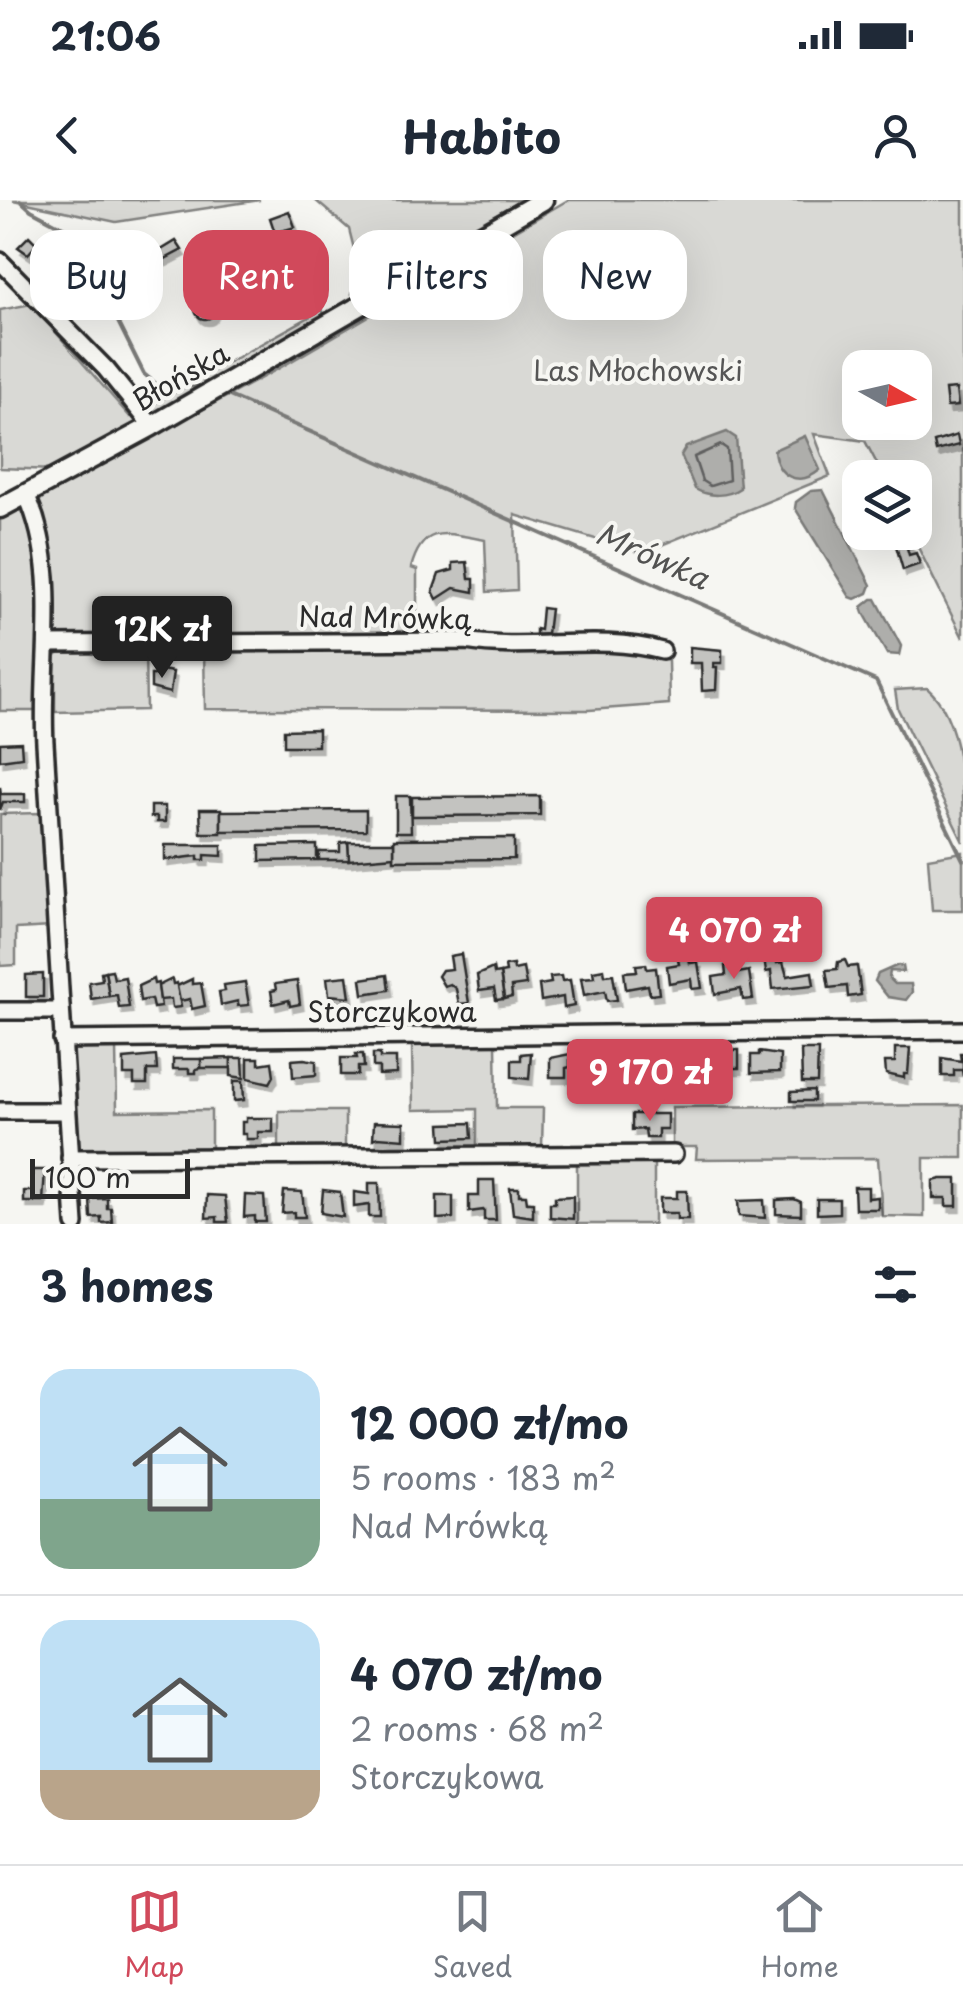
<!DOCTYPE html>
<html lang="en">
<head>
<meta charset="utf-8">
<style>
	body { margin:0; font-family:"Playpen Sans",sans-serif; background:#f2f2f3; color:#1f2937; height:100vh; display:flex; flex-direction:column; font-size:38px; white-space:nowrap }
	* { box-sizing:border-box; margin:0 }
	p { font-size:32px; color:#747a83 }
	.icon { flex:none; width:55px; height:55px; fill:none; stroke:currentColor; stroke-width:2; stroke-linecap:round; stroke-linejoin:round }
	.map { position:relative; height:1024px; overflow:hidden }
	.drawer { display:flex; flex-direction:column; background:#fff; flex:1 }
	.drawer>* { flex:none }
	.hud { position:absolute; left:30px; top:30px; width:905px; height:90px; display:flex; gap:20px }
	.needle { width:65px; rotate:98deg }
	.tools { position:absolute; left:842px; top:150px; display:grid; gap:20px }
	.tools a { display:grid; place-items:center; width:90px; height:90px; border-radius:20px; background:#fff; box-shadow:0 10px 40px #0002; font-size:50px }
	.scale { position:absolute; left:30px; bottom:25px; width:160px; box-sizing:border-box; padding-left:10px; border:5px solid #2b2b2b; border-top:0; font-size:28px; line-height:35px; white-space:nowrap; color:#2b2b2b; -webkit-text-stroke:8px #f6f6f2; paint-order:stroke }
	.price { position:absolute; translate:-50% -85px; padding:0 22px; border-radius:10px; background:#d1495b; color:#fff; font-size:32px; line-height:65px; filter:drop-shadow(0 2px 5px #0008) }
	.price::after { content:''; position:absolute; left:50%; top:60px; width:30px; height:22px; margin-left:-15px; background:inherit; clip-path:polygon(0 0,100% 0,50% 100%) }
	.price.selected { background:#222; color:#fff }
	ul { padding:0; list-style:none }
	li { display:flex; align-items:center; gap:30px; height:250px; padding:0 40px }
	li+li { border-top:2px solid #e0e1e3 }
	li span { display:grid; place-items:center; flex:none; width:280px; height:200px; border-radius:30px; color:#555 }
	li>.icon { margin-inline-start:auto }
	span .icon { width:120px; height:120px; fill:#fffc; stroke-width:1 }
	li b { font-size:42px }
	h2 { display:flex; justify-content:space-between; align-items:center; height:120px; padding:0 40px; font-size:42px }
	.chip { padding:0 35px; border-radius:30px; background:#fff; box-shadow:0 10px 40px #0002; font-size:35px; line-height:90px }
	.chip.selected { background:#d1495b; color:#fff }
	.status { display:flex; justify-content:space-between; align-items:center; height:70px; padding:0 50px; background:#fff; direction:ltr }
	.status svg { height:28px; fill:currentColor }
	header { display:flex; justify-content:space-between; align-items:center; height:130px; padding:0 40px; background:#fff; font-size:45px; font-weight:700 }
	.tab-bar { display:flex; justify-content:space-around; align-items:center; height:140px; border-top:2px solid #e0e1e3; background:#fff; font-size:28px; color:#747a83 }
	.tab-bar a { display:grid; justify-items:center; gap:5px }
	.tab-bar .selected { color:#d1495b }
	.map>svg:first-child { display:block }
</style>
</head>
<body>
<div class="status"><b>21:06</b><svg viewBox="0 0 49 12"><path d="M0 12V9h3v3zM5 12V6h3v6zM10 12V3h3v9zM15 12V0h3v12zM26 1h20v11H26zM47 4h2v5h-2z"/></svg></div>
<header><svg class="icon" aria-label="back" viewBox="0 0 24 24"><path d="M15 5l-7 7 7 7"/></svg>Habito<svg class="icon" aria-label="person" viewBox="0 0 24 24"><circle cx="12" cy="8" r="4"/><path d="M4 21q1-7 8-7t8 7"/></svg></header>
<div class="map">
<svg width="963" height="1024" viewBox="0 0 963 1024">
	<defs>
		<filter id="shadow"><feDropShadow dx="3.5" dy="6" stdDeviation="0" flood-color="#0004"/></filter>
	</defs>
	<rect width="100%" height="100%" fill="#f6f6f2"/>
	<filter id="ink" filterUnits="userSpaceOnUse"><feTurbulence type="fractalNoise" baseFrequency=".01" numOctaves="2"/><feDisplacementMap in="SourceGraphic" scale="20" xChannelSelector="R" yChannelSelector="G"/><feConvolveMatrix kernelMatrix="1 2 1 2 8 2 1 2 1" color-interpolation-filters="sRGB"/></filter>
	<g filter="url(#ink)">
		<g fill="#d9d9d5" stroke="#828280" stroke-width="2.5" fill-rule="evenodd">
			<path d="M13,0H260L116,22Z"/>
			<path d="M315,0H522L352,93L356,57L349,29Z"/>
			<path d="M568,0H963V438L911,333L915,332V278L884,277L865,241L814,234L830,276L642,353L515,315L517,390L487,392L485,340C446,333 423,323 411,368L417,370V439H52L38,304L43,296L278,169ZM860,168H915V222H860Z"/>
			<path d="M31,104L130,217L322,110L326,117L55,270L0,268V110Z"/>
			<path d="M22,306C48,325 40,466 40,502L35,511H0V317Z"/>
			<path d="M204,446L637,447L668,461L669,504L589,510L205,509Z"/>
			<path d="M145,447L146,510L55,512V457L64,448Z"/>
			<path d="M927,488C963,519 963,590 963,642L898,509L895,490Z"/>
			<path d="M41,613L51,727L16,729V765L0,766V614Z"/>
			<path d="M963,652V710H932L928,658Z"/>
			<path d="M496,842L497,908H543L542,947L477,948V909L413,910L412,844Z"/>
			<path d="M80,846H116L117,911L211,910V950L76,953L68,861L72,849Z"/>
			<path d="M963,905V958H924V1017L882,1016L878,958L696,959L697,947H672V907Z"/>
			<rect x="279" y="911" width="66" height="37"/>
			<rect x="577" y="960" width="77" height="64"/>
		</g>
		<g fill="#aeaeab" stroke="#7a7a78" stroke-width="2.5">
			<path d="M727,232L736,238L740,288C727,297 709,297 695,289L681,255L686,247Z"/>
			<path d="M805,236L820,270C799,287 777,278 774,250Z"/>
			<path d="M823,290L871,385L868,393L855,399L850,397L795,308L796,302L811,291Z"/>
			<path d="M872,399H876L901,446L899,455L887,454L864,413L862,407Z"/>
			<path d="M898,765L903,766L904,772L890,771L889,778L895,784H911L912,792L906,800L888,797L875,781L878,774Z"/>
		</g>
		<g fill="none" stroke-linecap="round" stroke-linejoin="round">
			<path stroke="#5f5f5e" stroke-width="2.5" d="M721,245L727,249L729,280L710,286L702,281L694,257Z"/>
			<g stroke="#7a7a78" stroke-width="4">
				<path d="M20,0L31,10L74,33L144,174L160,187L199,186"/>
				<path d="M227,195L876,481L963,660"/>
			</g>
		</g>
		<g fill="#c3c3c0" stroke="#2b2b2b" stroke-width="2.5" filter="url(#shadow)">
			<path d="M289,11L295,27L275,33L270,18Z"/>
			<path d="M285,30L291,45L271,52L265,37Z"/>
			<path d="M29,36L37,44L28,54L18,47Z"/>
			<path d="M176,41L182,50L163,60L158,52Z"/>
			<path d="M300,41L306,57L286,63L281,49Z"/>
			<path d="M296,60L302,74L283,83L277,67Z"/>
			<path d="M311,71L317,86L298,94L292,79Z"/>
			<circle cx="205" cy="109" r="10"/>
			<path d="M956,189L958,206L947,207L945,190Z"/>
			<path d="M957,235L959,245L936,251L934,242Z"/>
			<path d="M915,329L917,338L912,339L910,333L904,335L911,347L907,348L909,355L916,353L920,364L903,370L892,332H915Z"/>
			<path d="M467,362L469,379H474V392L454,388L437,399L433,391L439,374L453,370V363Z"/>
			<path d="M542,408L550,409L547,434L536,435V429L540,430Z"/>
			<path d="M690,447L722,450V463H714V467H717L716,490L702,491L701,463H690Z"/>
			<path d="M162,470L173,472L170,493L151,488V475H158Z"/>
			<path d="M318,529V546H284V530Z"/>
			<path d="M21,542L22,557L0,560V543Z"/>
			<path d="M0,587L1,594H25V602H3L0,610Z"/>
			<path d="M396,596H410L411,632H396Z"/>
			<path d="M540,596V615L412,616V597Z"/>
			<path d="M151,606H165V622H157V617H151Z"/>
			<path d="M200,609H221V633H201Z"/>
			<path d="M366,610V630L221,631V611Z"/>
			<path d="M514,638V659L394,660V639Z"/>
			<path d="M348,642H394V656L349,660Z"/>
			<path d="M348,642L349,660H319V652H340V643Z"/>
			<path d="M165,645H222V656L205,655V660H198V656L165,660Z"/>
			<path d="M317,645V660L260,661V646Z"/>
			<path d="M461,754L469,803L459,804L456,789L450,784L444,786L438,776L442,770L452,769L450,756Z"/>
			<path d="M689,757L690,763L698,762L702,788L692,789L691,779L669,783L667,766L679,764L678,759Z"/>
			<path d="M776,757L777,763L783,762L787,776L812,772L814,785L773,789L771,771L766,772L764,758Z"/>
			<path d="M845,760L848,767L857,766L861,795L848,797L847,786L829,788L826,770L837,769L838,762Z"/>
			<path d="M646,764L647,769L656,768L659,794L650,795L648,785L626,789L624,772L637,771L636,765Z"/>
			<path d="M736,764L738,773L749,771L753,799L743,800L741,789L715,794L713,777L726,775L725,766Z"/>
			<path d="M513,765L514,770L523,768L526,785L511,787L512,797L504,799L500,773L506,772L505,766Z"/>
			<path d="M493,768L494,774L500,773L504,799L496,800L494,789L479,791L477,775Z"/>
			<path d="M604,769L605,775L613,774L617,800L607,801L605,791L584,795L581,778L594,777L593,771Z"/>
			<path d="M112,770L114,779L125,777L129,807L119,808L117,795L109,796L105,771Z"/>
			<path d="M105,771L109,796L91,799L89,782L102,780L101,772Z"/>
			<path d="M43,774V797H26V775Z"/>
			<path d="M387,775L389,790L363,794L361,779Z"/>
			<path d="M347,776L350,797L329,795L327,778Z"/>
			<path d="M561,776L562,781L570,780L574,806L564,808L563,797L541,801L539,785L551,783L550,777Z"/>
			<path d="M153,779L154,784L158,783L161,807L153,808L151,799L140,801L138,786Z"/>
			<path d="M172,779L173,784L177,783L181,807L172,808L171,799L160,800L158,786Z"/>
			<path d="M192,779V784L201,783L205,806L192,809L190,799L180,801L177,786Z"/>
			<path d="M297,781L300,804L290,806L289,800L273,804L271,791L276,790L275,784Z"/>
			<path d="M245,782L249,805L238,806V801L221,805L219,792L225,791L224,785Z"/>
			<path d="M895,848H910L908,874H904V878L886,874L885,862H895Z"/>
			<path d="M729,850H739V868H729L730,872H712V854H728Z"/>
			<path d="M801,850H818L817,883H802Z"/>
			<path d="M606,851H615V876H584L583,859L606,861Z"/>
			<path d="M649,851H655L654,872H638V865H633L632,853Z"/>
			<path d="M685,852H697V876H680V871H673V858H685Z"/>
			<path d="M759,852L780,855V872L751,873V855H759Z"/>
			<path d="M531,853L529,879L512,877V860H521V854Z"/>
			<path d="M960,853H963V876L962,870H954V876H942V858L961,861Z"/>
			<path d="M356,854H363L364,867H358V875H341V858H357Z"/>
			<path d="M373,854H380V858H396V874L379,875V867H373Z"/>
			<path d="M570,854V867L566,868V877H550V858Z"/>
			<path d="M156,856L157,870H147V884H134V875H124V859Z"/>
			<path d="M231,858V868H201V859Z"/>
			<path d="M231,858H243L244,878L231,876Z"/>
			<path d="M248,858H259V864L272,862L274,876L270,883L248,878Z"/>
			<path d="M173,859H201V868L196,869V873H189V869H173Z"/>
			<path d="M304,859L316,861V875L293,877L292,860Z"/>
			<path d="M234,881H243L244,900L234,901Z"/>
			<path d="M814,891V901H791V892Z"/>
			<path d="M632,914H667V929H658V938H646L645,929L632,930Z"/>
			<path d="M246,918H273V932H258V939H246V934H242V922H246Z"/>
			<path d="M374,922L404,923V939L378,937L373,939Z"/>
			<path d="M471,923L472,938L442,939L441,924Z"/>
			<path d="M32,970H45L43,1002H24V991H32Z"/>
			<path d="M941,979H957V1006H946V998H933V981Z"/>
			<path d="M479,980H494L496,1020H484V1010L469,1012V996H479Z"/>
			<path d="M369,983H379L380,1017H369V1005L354,1007V992L369,994Z"/>
			<path d="M854,987H868V998L878,997V1009H855Z"/>
			<path d="M510,988H519V995H526L527,1002H533V1017L513,1014Z"/>
			<path d="M323,990L340,992L343,1017L321,1013Z"/>
			<path d="M284,991L302,992L305,1017H294V1012L282,1013Z"/>
			<path d="M677,991H687L688,1019H677V1013H660V998H677Z"/>
			<path d="M207,995L225,996L228,1022H217V1017L206,1018Z"/>
			<path d="M245,995L264,996L266,1022H255V1016L244,1017Z"/>
			<path d="M437,996H453V1018L437,1019Z"/>
			<path d="M573,996V1019L550,1017V1003H555V997Z"/>
			<path d="M107,998V1008H111L112,1022L101,1023V1017L91,1018L90,999Z"/>
			<path d="M794,999L801,1002V1015L776,1014V1000Z"/>
			<path d="M817,999H839V1013L817,1014Z"/>
			<path d="M764,1000L765,1018L739,1016L738,1001Z"/>
		</g>
		<g fill="none" stroke-linecap="round" stroke-linejoin="round">
			<g stroke="#2b2b2b" stroke-width="22">
				<g id="minor">
					<path d="M0,61L106,169L152,226"/>
					<path d="M26,294C62,372 40,460 45,543C55,703 64,864 75,1024"/>
					<path d="M47,444L466,441C530,452 599,433 662,451"/>
					<path d="M0,811H61"/>
					<path d="M62,840L963,830"/>
					<path d="M0,911H66"/>
					<path d="M70,958L674,954"/>
				</g>
			</g>
			<g stroke="#2b2b2b" stroke-width="25">
				<path id="major" d="M0,308L152,226L543,0"/>
			</g>
			<use href="#minor" stroke="#f6f6f2" stroke-width="15"/>
			<use href="#major" stroke="#f6f6f2" stroke-width="18"/>
		</g>
	</g>
	<g text-anchor="middle" stroke-width="8" stroke-linejoin="round" paint-order="stroke">
		<g font-size="28" fill="#565656" stroke="#f6f6f2">
			<text x="638" y="181">Las Młochowski</text>
		</g>
		<g font-size="28" fill="#2b2b2b" stroke="#f6f6f2">
			<text transform="translate(181 177) rotate(-30)" y="10">Błońska</text>
			<text transform="translate(385 418) rotate(1)" y="10">Nad Mrówką</text>
			<text x="392" y="822">Storczykowa</text>
		</g>
		<g font-size="30" font-style="italic" fill="#525251" stroke="#f6f6f2">
			<text transform="translate(652 357) rotate(24)" y="10">Mrówka</text>
		</g>
	</g>
</svg>
<div class="tools">
<a><svg class="needle" viewBox="-14 -14 28 28"><path d="M0-13l5 13h-10z" fill="#e53935"/><path d="M0 13l5-13h-10z" fill="#747a83"/></svg></a>
<a><svg class="icon" aria-label="layers" viewBox="0 0 24 24"><path d="M12 4l9 5-9 5-9-5zM3 14l9 5 9-5"/></svg></a>
</div>
<div class="scale">100 m</div>
<b class="price selected" style="left:162px;top:481px">12K zł</b>
<b class="price" style="left:734px;top:782px">4 070 zł</b>
<b class="price" style="left:650px;top:924px">9 170 zł</b>
<div class="hud">
<a class="chip">Buy</a>
<a class="chip selected">Rent</a>
<a class="chip">Filters</a>
<a class="chip">New</a>
</div>
</div>
<section class="drawer">
<h2>3 homes<svg class="icon" aria-label="filters" viewBox="0 0 24 24"><path d="M4 7h16M4 17h16"/><circle cx="9" cy="7" r="2"/><circle cx="15" cy="17" r="2"/></svg></h2>
<ul>
<li><span style="background:linear-gradient(#bfe0f5 65%,#7fa58c 0)"><svg class="icon" aria-label="home" viewBox="0 0 24 24"><path d="M3 11l9-7 9 7M6 9v11h12V9"/></svg></span><div><b>12 000 zł/mo</b><p>5 rooms · 183 m²</p><p>Nad Mrówką</p></div></li>
<li><span style="background:linear-gradient(#bfe0f5 75%,#b9a48a 0)"><svg class="icon" aria-label="home" viewBox="0 0 24 24"><path d="M3 11l9-7 9 7M6 9v11h12V9"/></svg></span><div><b>4 070 zł/mo</b><p>2 rooms · 68 m²</p><p>Storczykowa</p></div></li>
</ul>
</section>
<nav class="tab-bar">
<a class="selected"><svg class="icon" aria-label="map" viewBox="0 0 24 24"><path d="M3 6l6-2 6 2 6-2v14l-6 2-6-2-6 2zM9 4v14M15 6v14"/></svg>Map</a>
<a><svg class="icon" aria-label="saved" viewBox="0 0 24 24"><path d="M7 4h10v16l-5-4-5 4z"/></svg>Saved</a>
<a><svg class="icon" aria-label="home" viewBox="0 0 24 24"><path d="M3 11l9-7 9 7M6 9v11h12V9"/></svg>Home</a>
</nav>
</body>
</html>
